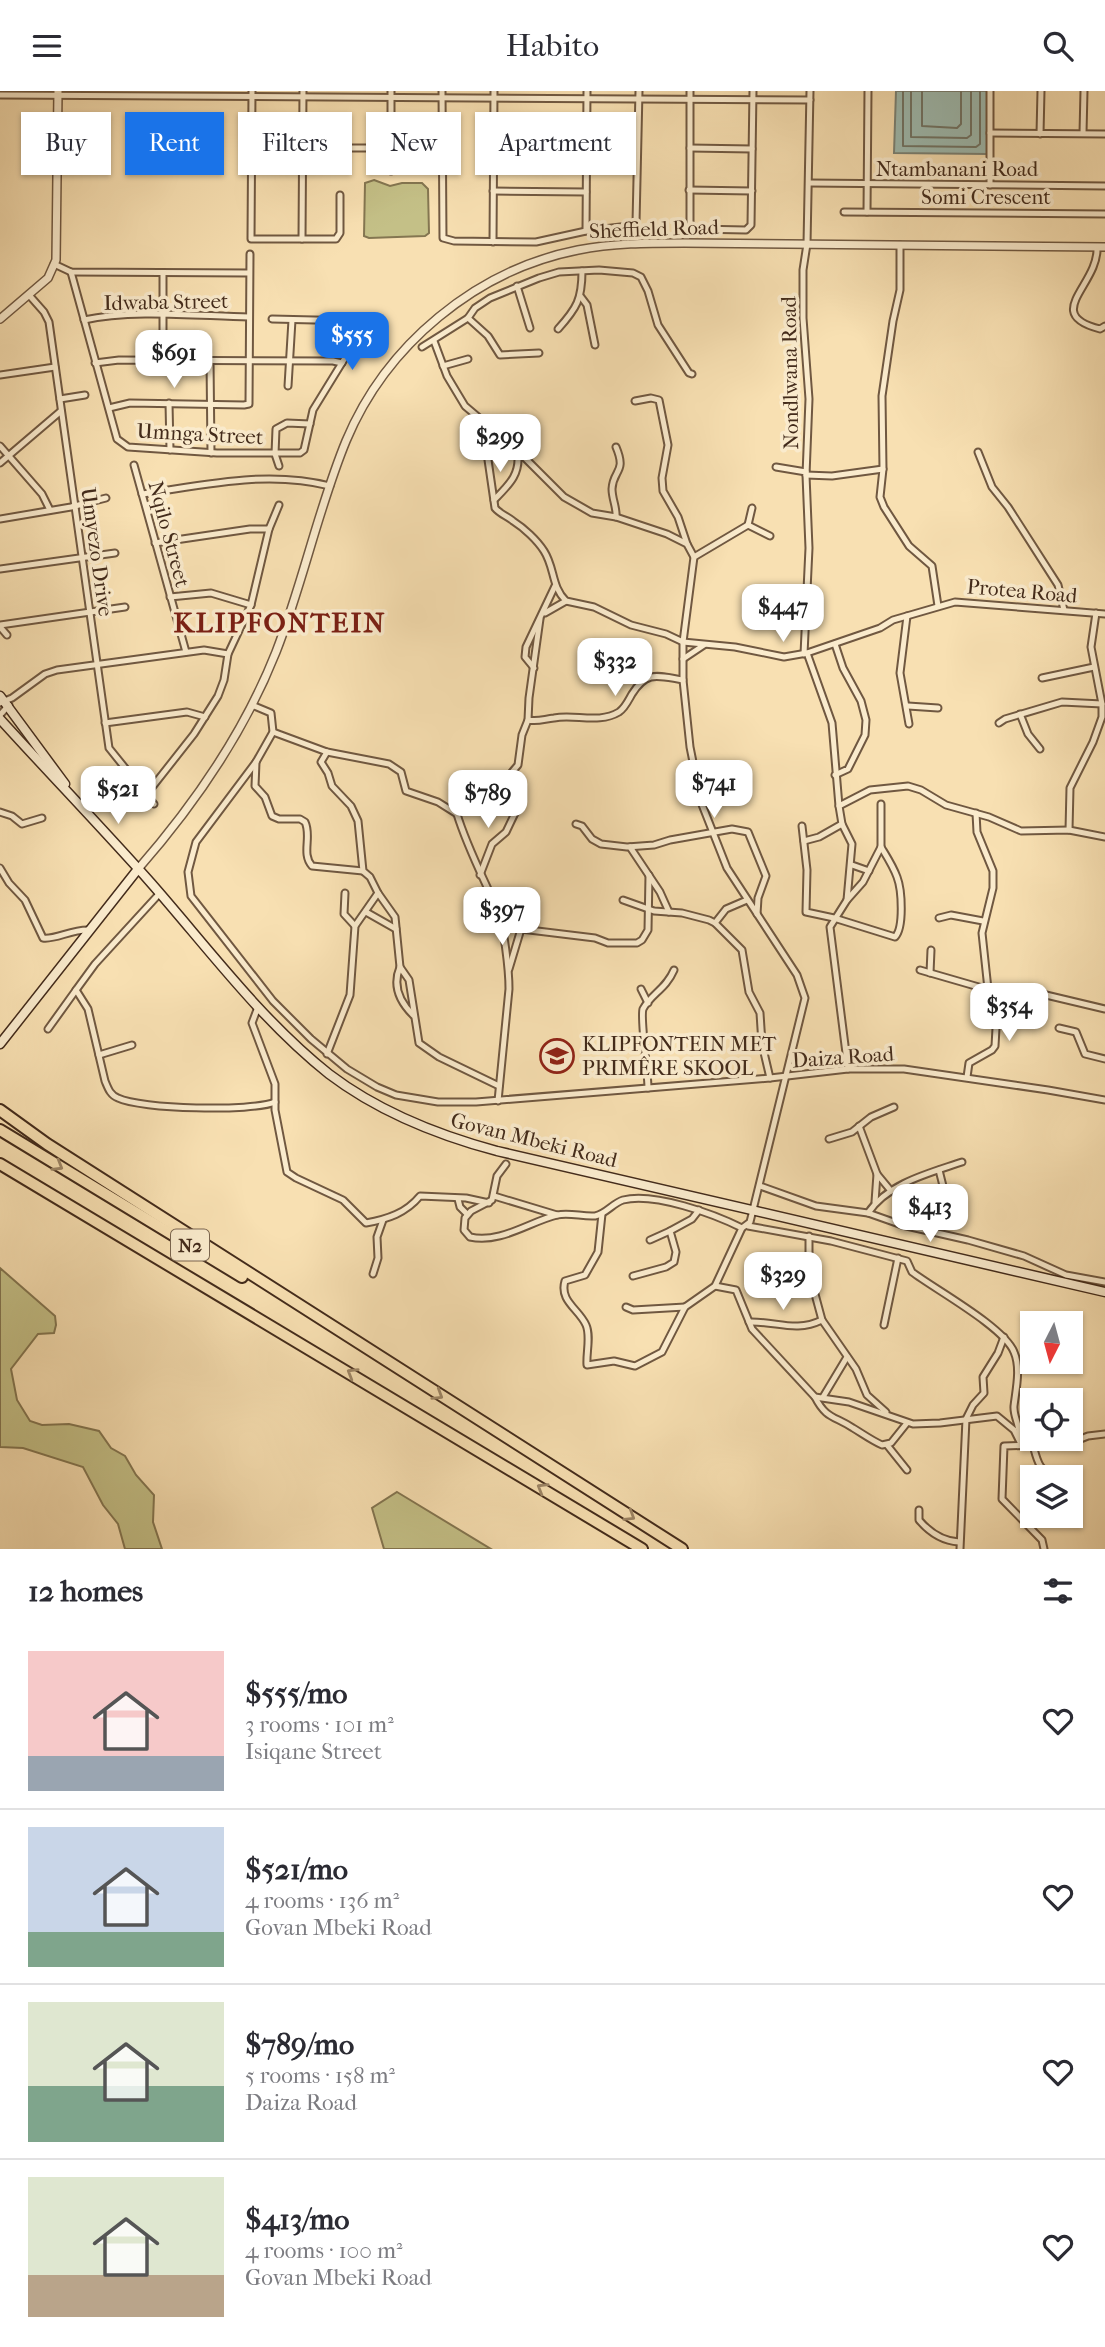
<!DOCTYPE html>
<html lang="en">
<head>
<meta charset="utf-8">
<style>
	body { margin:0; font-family:"IM FELL French Canon",serif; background:#f7f7f7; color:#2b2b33; height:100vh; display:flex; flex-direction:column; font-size:26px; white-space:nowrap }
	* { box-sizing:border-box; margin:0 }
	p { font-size:23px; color:#7c7c81 }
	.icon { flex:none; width:38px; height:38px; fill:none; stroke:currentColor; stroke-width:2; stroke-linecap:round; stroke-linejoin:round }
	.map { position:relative; height:1458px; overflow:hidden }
	.details { display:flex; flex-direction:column; background:#fff; flex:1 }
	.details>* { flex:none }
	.top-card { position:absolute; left:21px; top:21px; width:700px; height:63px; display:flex; gap:14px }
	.needle { width:46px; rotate:186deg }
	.controls { position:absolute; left:1020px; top:1220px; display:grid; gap:14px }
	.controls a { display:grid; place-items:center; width:63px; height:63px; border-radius:0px; background:#fff; box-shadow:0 2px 5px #0004; font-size:35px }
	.price { position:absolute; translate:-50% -60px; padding:0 16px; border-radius:14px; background:#fff; color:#222; font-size:23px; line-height:46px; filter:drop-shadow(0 2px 4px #0008) }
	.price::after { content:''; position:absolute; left:50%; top:42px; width:21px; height:16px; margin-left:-10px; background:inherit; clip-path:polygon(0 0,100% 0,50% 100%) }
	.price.selected { background:#1a73e8; color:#fff }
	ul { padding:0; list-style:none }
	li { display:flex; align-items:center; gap:21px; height:175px; padding:0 28px }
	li+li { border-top:2px solid #e1e1e2 }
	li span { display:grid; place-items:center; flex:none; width:196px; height:140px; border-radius:0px; color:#555 }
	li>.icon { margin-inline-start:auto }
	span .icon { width:84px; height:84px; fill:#fffc; stroke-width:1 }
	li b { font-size:30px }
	h2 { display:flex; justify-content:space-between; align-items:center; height:84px; padding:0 28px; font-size:30px }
	.tag { padding:0 24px; border-radius:0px; background:#fff; box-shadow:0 2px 5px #0004; font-size:24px; line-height:63px }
	.tag.selected { background:#1a73e8; color:#fff }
	header { display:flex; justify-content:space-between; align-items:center; height:91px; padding:0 28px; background:#fff; font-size:32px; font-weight:600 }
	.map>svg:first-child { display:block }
</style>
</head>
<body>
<header><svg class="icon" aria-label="menu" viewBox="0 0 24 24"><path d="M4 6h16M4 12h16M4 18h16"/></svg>Habito<svg class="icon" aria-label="search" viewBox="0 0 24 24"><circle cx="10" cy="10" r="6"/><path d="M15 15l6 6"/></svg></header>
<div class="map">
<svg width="1105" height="1458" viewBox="0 0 1105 1458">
	<rect width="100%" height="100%" fill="#f8e0b2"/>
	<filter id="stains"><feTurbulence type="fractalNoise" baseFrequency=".00286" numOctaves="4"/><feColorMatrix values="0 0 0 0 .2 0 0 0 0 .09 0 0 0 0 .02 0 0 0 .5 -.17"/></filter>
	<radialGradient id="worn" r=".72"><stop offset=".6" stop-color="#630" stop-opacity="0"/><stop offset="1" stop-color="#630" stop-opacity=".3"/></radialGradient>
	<g fill="#c4c087" stroke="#847651" stroke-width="2">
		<path d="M374,89L390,95L402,92H422L428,98L429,142L425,145L369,147L364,145L365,92Z"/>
		<path d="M0,1177L55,1225L56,1234L54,1242L38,1243L11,1278L17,1309L30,1330L42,1334L69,1333L99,1340L111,1357L125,1365L136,1384L154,1404L153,1431L162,1458H125L118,1433L103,1414L83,1376L23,1357L0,1356Z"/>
		<path d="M397,1401L491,1458H384L372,1417Z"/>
	</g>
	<path fill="#9ebcb2" stroke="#7a8276" stroke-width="2" d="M896,0H987V63L894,62Z"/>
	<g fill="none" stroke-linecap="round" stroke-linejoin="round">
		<g stroke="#707466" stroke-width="2">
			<path d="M903,0V55L976,56L980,53V0"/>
			<path d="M911,0V46L967,47L971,44V0"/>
			<path d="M922,0V35L957,37L961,33V0"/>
		</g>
		<g stroke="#705841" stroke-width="9">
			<g id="minor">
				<path d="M252,0L251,148H336L340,142V104"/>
				<path d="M442,0L443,147L454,150L536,151L586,140L629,135L636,132L639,0"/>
				<path d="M690,0V133L696,138L746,139L751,134L753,0"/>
				<path d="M0,4L810,9"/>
				<path d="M990,42L1105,43"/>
				<path d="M1083,42L1084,0"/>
				<path d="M1040,43L1041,0"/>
				<path d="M302,57H391"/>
				<path d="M690,57L752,58"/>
				<path d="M493,59H587"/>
				<path d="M391,80V0"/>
				<path d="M809,92L1105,95"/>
				<path d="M990,94V0"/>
				<path d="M689,99L752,100"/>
				<path d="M493,100L586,101"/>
				<path d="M844,121L1105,123"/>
				<path d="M867,121L868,0"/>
				<path d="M586,140L587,0"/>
				<path d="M302,148L303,0"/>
				<path d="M493,151L494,0"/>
				<path d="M900,154V199L893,230L882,305L883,378L880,406L884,416L909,455L932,475L938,515"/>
				<path d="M1097,156C1099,194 1041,223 1100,238L1105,235"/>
				<path d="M54,173L71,181L249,182"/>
				<path d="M71,181L117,348L128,356L217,362H300L304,359L313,319L364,236L362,232L357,230L272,228"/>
				<path d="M163,182V269"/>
				<path d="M517,195L530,237"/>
				<path d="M29,204L44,221L49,231L109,657L154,713"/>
				<path d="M581,206L587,214L595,254"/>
				<path d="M468,227L488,245L500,264L539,262"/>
				<path d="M84,229C132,218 198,225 249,226"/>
				<path d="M558,238C577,217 582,208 582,180"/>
				<path d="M434,250L447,285L465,315L517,359L564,406L592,422L616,426L667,443L687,453L694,466L683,551V589L690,656L701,711L727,777L797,884L805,907L750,1131L742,1137L715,1195L685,1216L662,1261L635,1275L614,1270L587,1274C586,1262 591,1245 586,1234C579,1218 559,1210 565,1190L585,1184L598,1161L602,1123"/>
				<path d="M422,256L468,227L475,217L490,207L539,187L559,181L599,179L633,182L641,186L648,200L658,234L689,282L692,283"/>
				<path d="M210,269L211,362"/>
				<path d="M95,272L119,269L333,270L342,272"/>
				<path d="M443,275L468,268"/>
				<path d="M0,284L55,276"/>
				<path d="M288,295L292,229"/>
				<path d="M60,308L85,304"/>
				<path d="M635,310L651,307L659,309L668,354L662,387L663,400L678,426L687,453"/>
				<path d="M169,312L170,359"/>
				<path d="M109,317L130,312L244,314L249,313L250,163"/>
				<path d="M495,341L487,362L495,417C500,423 507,425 513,430C524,437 537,449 544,460C555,477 551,495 566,510L594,516L631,534L666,543L683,551L735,556L784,566L807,562L880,537L893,529L955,511L1105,523"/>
				<path d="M0,355L42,403L50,419"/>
				<path d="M616,356C627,382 613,378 612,398C612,408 617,417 616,426"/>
				<path d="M978,361L992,396L1008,416L1058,494L1064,519"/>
				<path d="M0,372L61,320"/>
				<path d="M134,374L186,561"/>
				<path d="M279,375L275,363L276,338L287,332L310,333"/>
				<path d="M776,376L806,381"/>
				<path d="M806,384L832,385L883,378"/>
				<path d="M142,403C205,394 267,379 330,395"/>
				<path d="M494,409C509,394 522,382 517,359"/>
				<path d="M0,428L71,416L106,407"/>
				<path d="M748,434L770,445"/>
				<path d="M748,434L752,417"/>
				<path d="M155,452L250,438H269"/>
				<path d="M694,466L748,434"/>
				<path d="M0,478L115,462"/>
				<path d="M170,506L211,502L251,514"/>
				<path d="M545,522L566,510"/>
				<path d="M907,525L900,582L909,633"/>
				<path d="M0,534L125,516"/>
				<path d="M0,536L7,544"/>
				<path d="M807,562L832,632L839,715L842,733L852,753L847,809"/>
				<path d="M804,563L809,457L806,384L809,308L803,227V179L807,153L810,0"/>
				<path d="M683,568L704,554"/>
				<path d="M534,577L525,566L526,556L555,495"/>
				<path d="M1042,587L1094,576"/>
				<path d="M0,612L12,607L45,583L57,579L204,559L228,563"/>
				<path d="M252,614L271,622L273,641L256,671L255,695L265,706L272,725L279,728H300L305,731C312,745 301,763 312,775L363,780"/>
				<path d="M908,615L938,617"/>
				<path d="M1020,623L1028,643L1040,658"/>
				<path d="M0,624L9,614"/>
				<path d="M528,629C538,631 544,628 554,627C575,623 599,633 619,621C625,617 628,610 632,603C647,579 658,585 683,589"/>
				<path d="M105,632L187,621L205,626"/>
				<path d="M999,632L1005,628L1062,611L1102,613"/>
				<path d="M273,641L327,661L389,673L401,681L406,700L438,711L457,723"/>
				<path d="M327,661L321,671L328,682L332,695L351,715L358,730L363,780L370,786L378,802L395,826L400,876L409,889L419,952L439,966L499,995"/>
				<path d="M256,671L196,751L188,781L191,805L273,910L311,948L347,978L377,996L396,1004L438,1011H476L770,987L848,978H904L1048,999L1105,1009"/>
				<path d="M835,684L848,678L865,644L866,629L861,610L843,577L835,553"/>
				<path d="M146,704L194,643L218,605L224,589L228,563L251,514L269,438L279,414"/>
				<path d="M839,715L870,699L908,695L921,699L946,714L989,726L1021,740L1069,739L1105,746"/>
				<path d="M0,721L12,725L22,733L42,727"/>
				<path d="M976,722L977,741L993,780V797L982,842L988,898"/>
				<path d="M457,723C467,756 483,786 497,818C504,834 509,880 509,898L498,1010"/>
				<path d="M457,723L469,713L495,701L518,674L522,644L528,629L529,607L540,528"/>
				<path d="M576,733L582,735L592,748L601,753L627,756L654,754L670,749L732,738L748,741L766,785L758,807L757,823"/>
				<path d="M802,735L807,779L806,821L834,827L895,846C904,837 902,799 897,786C893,775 887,766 881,756"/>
				<path d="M1069,739L1070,697L1093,651L1102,626V613L1091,556L1096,522"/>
				<path d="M804,750L819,746L842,733"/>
				<path d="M630,756L660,801L669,821"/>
				<path d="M852,774L869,780"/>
				<path d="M0,777L9,792L25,809L43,847C55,849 72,838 89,839"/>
				<path d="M480,784L492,753L506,741L516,720L514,708L501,694"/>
				<path d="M160,802L95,873L76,899L88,918L105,990C108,997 110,1004 118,1007C140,1018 252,1021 275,1011"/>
				<path d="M345,802L344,823L355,835"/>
				<path d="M623,809L654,820L682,822L709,829L715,832L742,859L749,901L760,922L762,953L770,987"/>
				<path d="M498,819L521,838L595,847L608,852H637L642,849L648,839L649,784"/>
				<path d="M366,821L396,838"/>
				<path d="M939,827L951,824L983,830"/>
				<path d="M715,832L726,818L747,809"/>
				<path d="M400,876C392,895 400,911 413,924"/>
				<path d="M509,878L521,838"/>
				<path d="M920,879L996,901L1025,899L1105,918"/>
				<path d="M930,882L931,859"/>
				<path d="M641,898L648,912"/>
				<path d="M258,916L252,932L275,993V1019L287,1081L296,1087L343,1109L366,1132C388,1128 406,1122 420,1105L466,1107L489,1112"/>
				<path d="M1059,937L1076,941L1085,963L1105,968"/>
				<path d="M48,938L76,899"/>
				<path d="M327,963L350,904L355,835L378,802"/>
				<path d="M99,964L132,954"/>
				<path d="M848,978L830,836L847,809L863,791L881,756V713"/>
				<path d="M967,986L969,972L992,959L995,955L998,902"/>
				<path d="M648,997C648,982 640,926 643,918C651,903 666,898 674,879"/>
				<path d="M859,1035L877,1083L891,1100"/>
				<path d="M829,1048L852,1041L871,1026L894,1016"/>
				<path d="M506,1073L497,1085L492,1109L471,1120L465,1127L464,1139L470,1146C500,1153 529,1131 557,1124C570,1121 582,1126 595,1125C606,1123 613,1112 623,1109C654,1101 714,1123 742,1137"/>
				<path d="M939,1079L944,1099"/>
				<path d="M760,1095L816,1115L868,1122L902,1134L968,1149L1024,1165L1066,1184L1105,1191"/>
				<path d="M494,1105L557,1124"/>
				<path d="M458,1108L460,1116L467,1123"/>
				<path d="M875,1111L877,1083"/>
				<path d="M868,1122C888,1092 930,1082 962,1071"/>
				<path d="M748,1135L831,1150L907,1170L912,1181C936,1199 1004,1236 1014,1261C1021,1277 1016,1298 1014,1315C1013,1326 1021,1335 1019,1347"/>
				<path d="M809,1145V1181L822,1229L856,1278L867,1304L886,1321"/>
				<path d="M650,1149L670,1140"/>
				<path d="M373,1183L378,1167L377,1146L383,1129"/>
				<path d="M633,1185L666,1176L674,1171L676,1161L670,1140L692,1128L699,1119"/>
				<path d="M715,1195L736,1199L752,1238L815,1306L849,1311L913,1333L940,1332L997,1325L1014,1339L1022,1355"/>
				<path d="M626,1216L633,1219L685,1216"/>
				<path d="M749,1231C777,1230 795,1242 822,1229"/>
				<path d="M884,1234L898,1167"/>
				<path d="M815,1306C826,1328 835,1325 853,1337C863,1343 871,1349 882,1354L891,1352L907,1332"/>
				<path d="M823,1306L847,1266"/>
				<path d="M887,1354L907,1379"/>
				<path d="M1033,1354C1037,1369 1039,1382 1056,1383"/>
				<path d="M919,1419V1429C930,1442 942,1450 959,1451"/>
				<path d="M960,1458L966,1328L973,1314L984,1302L983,1286L998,1262L1004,1246"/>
				<path d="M1044,1458L1042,1449L1002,1408L1004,1355L1068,1353L1088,1345L1105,1343"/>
			</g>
		</g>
		<g stroke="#705841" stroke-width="10">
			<g id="tertiary">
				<path d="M0,228L48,187L56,169L58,0"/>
				<path d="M138,778C195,713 244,642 276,561C303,492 318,418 346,350C386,254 476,179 578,159C613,152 648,152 684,152L1105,156"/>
			</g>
		</g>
		<g stroke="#432b1b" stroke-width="11">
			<g id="secondary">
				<path d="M0,605L65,693"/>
				<path d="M0,628C50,683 102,737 151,792C208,857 261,929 329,983C379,1021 437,1044 497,1060L1105,1201"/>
				<path d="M0,953L138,778"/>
			</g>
		</g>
		<g stroke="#432b1b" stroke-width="14">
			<g id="motorway">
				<path d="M0,1019L47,1053L682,1458"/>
				<path d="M0,1039L242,1186"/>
				<path d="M0,1073L642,1458"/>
			</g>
		</g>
		<use href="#minor" stroke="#faebcd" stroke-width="5"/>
		<use href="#tertiary" stroke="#faebcd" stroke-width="7"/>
		<use href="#secondary" stroke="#faebcd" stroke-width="8"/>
		<use href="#motorway" stroke="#f8e0b2" stroke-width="10"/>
	</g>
	<defs><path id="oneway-chevron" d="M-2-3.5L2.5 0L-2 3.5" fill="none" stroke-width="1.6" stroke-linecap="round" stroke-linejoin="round" transform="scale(1.75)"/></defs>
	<g stroke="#9e8666">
		<use href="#oneway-chevron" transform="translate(58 1075) rotate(31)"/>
		<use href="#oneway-chevron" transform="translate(352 1282) rotate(-149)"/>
		<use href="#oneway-chevron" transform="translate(438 1304) rotate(32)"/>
		<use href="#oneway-chevron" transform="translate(542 1397) rotate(-149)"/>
		<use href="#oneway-chevron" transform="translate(630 1425) rotate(32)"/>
	</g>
	<defs>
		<g id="school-ring" transform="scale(1.75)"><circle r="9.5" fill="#faebcd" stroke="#8f2418" stroke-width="1.5"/><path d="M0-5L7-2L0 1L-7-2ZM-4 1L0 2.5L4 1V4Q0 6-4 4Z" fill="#8f2418"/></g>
	</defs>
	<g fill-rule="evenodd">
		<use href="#school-ring" x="557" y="965"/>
	</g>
	<g text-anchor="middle" stroke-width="7" stroke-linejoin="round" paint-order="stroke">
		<rect fill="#faebcd" stroke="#7a6550" stroke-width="2" x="171" y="1138.5" width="38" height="31" rx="5"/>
		<g font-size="19" font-weight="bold" fill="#432b1b">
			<text x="190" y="1161">N2</text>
		</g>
		<g font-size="21" fill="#432b1b" stroke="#faebcd">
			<text x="957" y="85">Ntambanani Road</text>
			<text x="986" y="113">Somi Crescent</text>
			<text transform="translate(654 138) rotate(-2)" y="7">Sheffield Road</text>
			<text transform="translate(166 211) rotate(-1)" y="7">Idwaba Street</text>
			<text transform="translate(790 282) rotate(-91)" y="7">Nondlwana Road</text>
			<text transform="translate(200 343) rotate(3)" y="7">Umnga Street</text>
			<text transform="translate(169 443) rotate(75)" y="7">Nqilo Street</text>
			<text transform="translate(97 461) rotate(82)" y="7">Umyezo Drive</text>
			<text transform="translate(1022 500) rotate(5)" y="7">Protea Road</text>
			<text transform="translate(843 966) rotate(-4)" y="7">Daiza Road</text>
			<text transform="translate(534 1049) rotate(14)" y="7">Govan Mbeki Road</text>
		</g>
		<g font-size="21" fill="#432b1b" stroke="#faebcd" text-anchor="start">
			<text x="582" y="960">KLIPFONTEIN MET<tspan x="582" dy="24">PRIMÊRE SKOOL</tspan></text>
		</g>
		<g font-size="28" font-weight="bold" letter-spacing="2" fill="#7a1f14" stroke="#faebcd">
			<text x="280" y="541">KLIPFONTEIN</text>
		</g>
	</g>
	<rect width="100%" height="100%" filter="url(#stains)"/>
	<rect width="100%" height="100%" fill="url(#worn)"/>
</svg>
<div class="controls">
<a><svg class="needle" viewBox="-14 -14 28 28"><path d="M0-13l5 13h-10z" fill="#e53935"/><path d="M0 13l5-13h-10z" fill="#7c7c81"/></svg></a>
<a><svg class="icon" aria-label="locate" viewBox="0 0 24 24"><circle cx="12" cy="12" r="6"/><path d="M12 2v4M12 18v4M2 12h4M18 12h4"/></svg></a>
<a><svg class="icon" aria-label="layers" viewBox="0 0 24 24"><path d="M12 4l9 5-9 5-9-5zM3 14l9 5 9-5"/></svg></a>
</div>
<b class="price selected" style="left:352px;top:281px">$555</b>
<b class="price" style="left:174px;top:299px">$691</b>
<b class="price" style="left:500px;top:383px">$299</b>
<b class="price" style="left:783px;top:553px">$447</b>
<b class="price" style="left:615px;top:607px">$332</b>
<b class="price" style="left:714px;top:729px">$741</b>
<b class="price" style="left:118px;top:735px">$521</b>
<b class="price" style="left:488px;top:739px">$789</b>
<b class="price" style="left:502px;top:856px">$397</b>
<b class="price" style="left:1009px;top:952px">$354</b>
<b class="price" style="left:930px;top:1153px">$413</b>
<b class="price" style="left:783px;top:1221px">$329</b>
<div class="top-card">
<a class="tag">Buy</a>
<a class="tag selected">Rent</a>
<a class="tag">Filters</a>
<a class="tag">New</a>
<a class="tag">Apartment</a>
</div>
</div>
<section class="details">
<h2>12 homes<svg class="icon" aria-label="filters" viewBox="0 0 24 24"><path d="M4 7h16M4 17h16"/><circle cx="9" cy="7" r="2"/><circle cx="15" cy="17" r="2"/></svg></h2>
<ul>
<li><span style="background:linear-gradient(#f6c9c9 75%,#9aa5b1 0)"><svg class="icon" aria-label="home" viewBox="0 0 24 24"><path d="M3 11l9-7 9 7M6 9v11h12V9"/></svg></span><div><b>$555/mo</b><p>3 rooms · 101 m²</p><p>Isiqane Street</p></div><svg class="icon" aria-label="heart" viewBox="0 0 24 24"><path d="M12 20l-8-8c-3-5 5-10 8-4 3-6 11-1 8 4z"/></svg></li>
<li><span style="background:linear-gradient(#c9d6e8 75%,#7fa58c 0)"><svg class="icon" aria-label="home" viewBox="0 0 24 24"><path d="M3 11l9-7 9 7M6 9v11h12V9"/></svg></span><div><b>$521/mo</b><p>4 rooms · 136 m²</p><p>Govan Mbeki Road</p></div><svg class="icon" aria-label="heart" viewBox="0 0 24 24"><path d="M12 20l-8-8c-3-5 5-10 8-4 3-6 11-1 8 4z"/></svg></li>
<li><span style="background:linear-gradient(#dfe7d0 60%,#7fa58c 0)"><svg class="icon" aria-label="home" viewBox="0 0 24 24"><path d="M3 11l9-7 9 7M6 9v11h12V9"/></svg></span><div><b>$789/mo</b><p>5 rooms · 158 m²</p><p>Daiza Road</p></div><svg class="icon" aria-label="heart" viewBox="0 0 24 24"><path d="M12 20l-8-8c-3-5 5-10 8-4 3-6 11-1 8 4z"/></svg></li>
<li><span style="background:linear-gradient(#dfe7d0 70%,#b9a48a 0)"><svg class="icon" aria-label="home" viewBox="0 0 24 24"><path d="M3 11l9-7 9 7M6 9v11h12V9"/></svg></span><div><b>$413/mo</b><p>4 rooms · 100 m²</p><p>Govan Mbeki Road</p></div><svg class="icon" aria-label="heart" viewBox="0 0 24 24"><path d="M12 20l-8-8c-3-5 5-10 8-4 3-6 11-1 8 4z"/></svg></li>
</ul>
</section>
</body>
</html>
